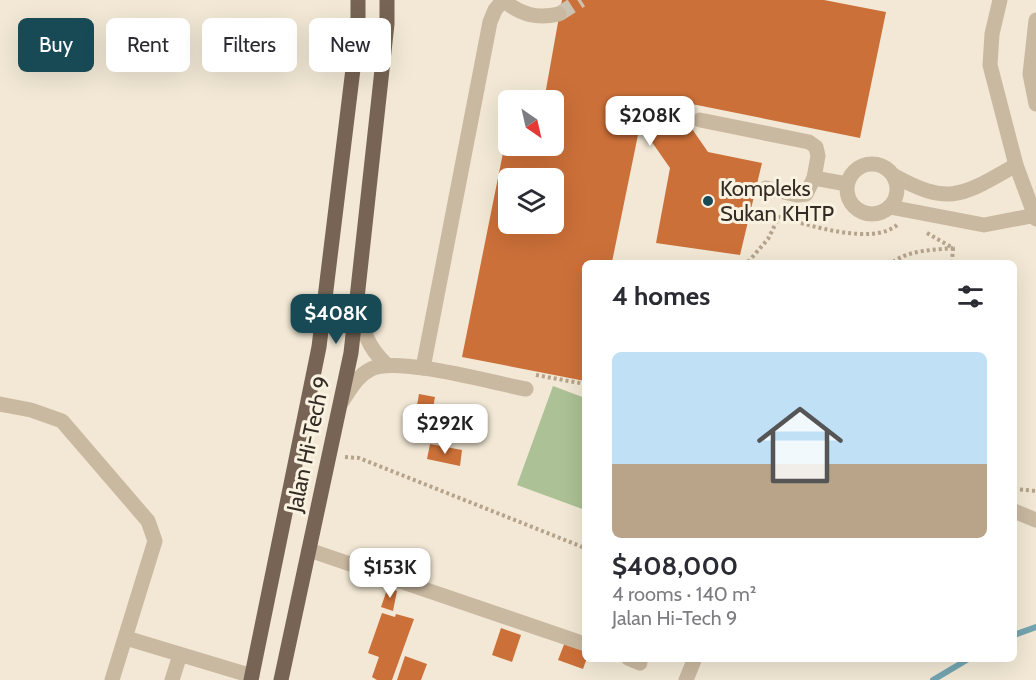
<!DOCTYPE html>
<html lang="en">
<head>
<meta charset="utf-8">
<style>
	body { margin:0; font-family:Cabin,sans-serif; background:#f2f2f3; color:#2b2b33; height:100vh; display:flex; flex-direction:column; font-size:22px; white-space:nowrap }
	* { box-sizing:border-box; margin:0 }
	p { font-size:20px; color:#7c7c81 }
	.icon { flex:none; width:33px; height:33px; fill:none; stroke:currentColor; stroke-width:2; stroke-linecap:round; stroke-linejoin:round }
	.map { position:relative; flex:1; overflow:hidden }
	.details { position:absolute; left:582px; top:260px; width:435px; height:402px; display:flex; flex-direction:column; background:#fff; border-radius:9px; box-shadow:0 6px 24px #0002 }
	.details>* { flex:none }
	.hud { position:absolute; left:18px; top:18px; width:474px; height:54px; display:flex; gap:12px }
	.needle { width:39px; rotate:146deg }
	.buttons { position:absolute; left:498px; top:90px; display:grid; gap:12px }
	.buttons a { display:grid; place-items:center; width:66px; height:66px; border-radius:9px; background:#fff; box-shadow:0 6px 24px #0002; font-size:30px }
	.price { position:absolute; translate:-50% -51px; padding:0 14px; border-radius:12px; background:#fff; color:#222; font-size:20px; line-height:39px; filter:drop-shadow(0 2px 3px #0008) }
	.price::after { content:''; position:absolute; left:50%; top:36px; width:18px; height:14px; margin-left:-9px; background:inherit; clip-path:polygon(0 0,100% 0,50% 100%) }
	.price.on { background:#184a56; color:#fff }
	ul { padding:0; list-style:none }
	li { display:grid; align-content:center; gap:12px; height:318px; padding:0 30px }
	li span { display:grid; place-items:center; height:186px; border-radius:9px; color:#555 }
	li>.icon { margin-inline-start:auto }
	span .icon { width:108px; height:108px; fill:#fffc; stroke-width:1 }
	li b { font-size:26px }
	h2 { display:flex; justify-content:space-between; align-items:center; height:72px; padding:0 30px; font-size:26px }
	.pill { padding:0 21px; border-radius:9px; background:#fff; box-shadow:0 6px 24px #0002; font-size:21px; line-height:54px }
	.pill.on { background:#184a56; color:#fff }
	.map>svg:first-child { display:block }
</style>
</head>
<body>
<div class="map">
<svg width="1036" height="680" viewBox="0 0 1036 680">
	<rect width="100%" height="100%" fill="#f2e8d5"/>
	<path fill="#acc195" d="M553,386L585,398V510L517,485Z"/>
	<g fill="none" stroke-linecap="round" stroke-linejoin="round">
		<g stroke="#73a5b0" stroke-width="6">
			<path d="M1014,635L1036,627"/>
			<path d="M933,680L970,658"/>
		</g>
	</g>
	<g fill="#cc7039" fill-rule="evenodd">
		<path d="M562,0H824L886,12L860,138L672,100L708,152L762,163L740,255L656,243L670,168L640,125L612,262H585V381L462,357L507,133L508,146H554V100H514L516,90L545,95ZM508,178H554V224H508Z"/>
		<path d="M419,394L435,397L432,413L416,411Z"/>
		<path d="M430,444L462,450L460,466L427,459Z"/>
		<path d="M388,587L397,591L393,611L381,607Z"/>
		<path d="M382,613L395,617L396,614L414,619L392,680H377L372,677L379,657L368,653Z"/>
		<path d="M501,628L521,635L512,662L492,655Z"/>
		<path d="M565,642L585,649V658H587L583,669L558,660Z"/>
		<path d="M405,656L427,664L421,680H397Z"/>
	</g>
	<g fill="none" stroke-linecap="round" stroke-linejoin="round">
		<path stroke="#ccc2b2" stroke-width="15" stroke-dasharray="15 8" stroke-linecap="butt" d="M559,14L581,0"/>
		<g stroke="#b5a38b" stroke-width="4" stroke-dasharray="3 3" stroke-linecap="butt">
			<path d="M927,233L953,248L952,262"/>
			<path d="M748,262L768,239L779,217C809,225 872,246 897,225"/>
			<path d="M893,262C909,250 933,250 953,248"/>
			<path d="M536,375L585,384"/>
			<path d="M345,457L359,458L585,548"/>
			<path d="M1014,489L1036,491"/>
		</g>
		<g stroke="#cab9a1" stroke-width="15">
			<path d="M503,0C521,15 537,19 559,14"/>
			<path d="M1000,0L992,34L990,65L1016,165L1036,219"/>
			<path d="M1036,20L1030,74L1036,104"/>
			<path d="M700,120L809,142L816,147L818,156L814,178L847,184"/>
			<circle cx="872" cy="189" r="25"/>
			<path d="M893,175C950,207 963,195 1016,165"/>
			<path d="M766,188L797,195L806,194L814,178"/>
			<path d="M890,207L984,225L1036,215"/>
			<path d="M358,306C362,329 368,348 386,364"/>
			<path d="M423,368L490,22L495,10L503,0"/>
			<path d="M341,403C350,390 357,376 371,369C398,356 493,383 526,389"/>
			<path d="M0,404L31,410L62,421L148,521L155,541L112,680"/>
			<path d="M1014,511L1036,520"/>
			<path d="M309,550L585,644"/>
			<path d="M126,638L252,676"/>
			<path d="M628,658L640,663"/>
			<path d="M172,680L180,655"/>
			<path d="M686,680L695,658"/>
		</g>
		<g stroke="#776454" stroke-width="15">
			<path d="M251,680L319,347L358,28V0"/>
			<path d="M281,680L351,353L387,24V0"/>
		</g>
	</g>
	<circle fill="#184a56" stroke="#f9f2e1" stroke-width="2" cx="708" cy="201" r="6"/>
	<g text-anchor="middle" stroke-width="6" stroke-linejoin="round" paint-order="stroke">
		<g font-size="22" fill="#342b24" stroke="#f9f2e1" text-anchor="start">
			<text x="720" y="196">Kompleks<tspan x="720" dy="25">Sukan KHTP</tspan></text>
		</g>
		<g font-size="22" fill="#342b24" stroke="#f9f2e1">
			<text transform="translate(308 444) rotate(-78)" y="8">Jalan Hi-Tech 9</text>
		</g>
	</g>
</svg>
<div class="buttons">
<a><svg class="needle" viewBox="-14 -14 28 28"><path d="M0-13l5 13h-10z" fill="#e53935"/><path d="M0 13l5-13h-10z" fill="#7c7c81"/></svg></a>
<a><svg class="icon" aria-label="layers" viewBox="0 0 24 24"><path d="M12 4l9 5-9 5-9-5zM3 14l9 5 9-5"/></svg></a>
</div>
<b class="price" style="left:650px;top:147px">$208K</b>
<b class="price on" style="left:336px;top:345px">$408K</b>
<b class="price" style="left:445px;top:455px">$292K</b>
<b class="price" style="left:390px;top:599px">$153K</b>
<div class="hud">
<a class="pill on">Buy</a>
<a class="pill">Rent</a>
<a class="pill">Filters</a>
<a class="pill">New</a>
</div>
<section class="details">
<h2>4 homes<svg class="icon" aria-label="filters" viewBox="0 0 24 24"><path d="M4 7h16M4 17h16"/><circle cx="9" cy="7" r="2"/><circle cx="15" cy="17" r="2"/></svg></h2>
<ul>
<li><span style="background:linear-gradient(#bfe0f5 60%,#b9a48a 0)"><svg class="icon" aria-label="home" viewBox="0 0 24 24"><path d="M3 11l9-7 9 7M6 9v11h12V9"/></svg></span><div><b>$408,000</b><p>4 rooms · 140 m²</p><p>Jalan Hi-Tech 9</p></div></li>
</ul>
</section>
</div>
</body>
</html>
